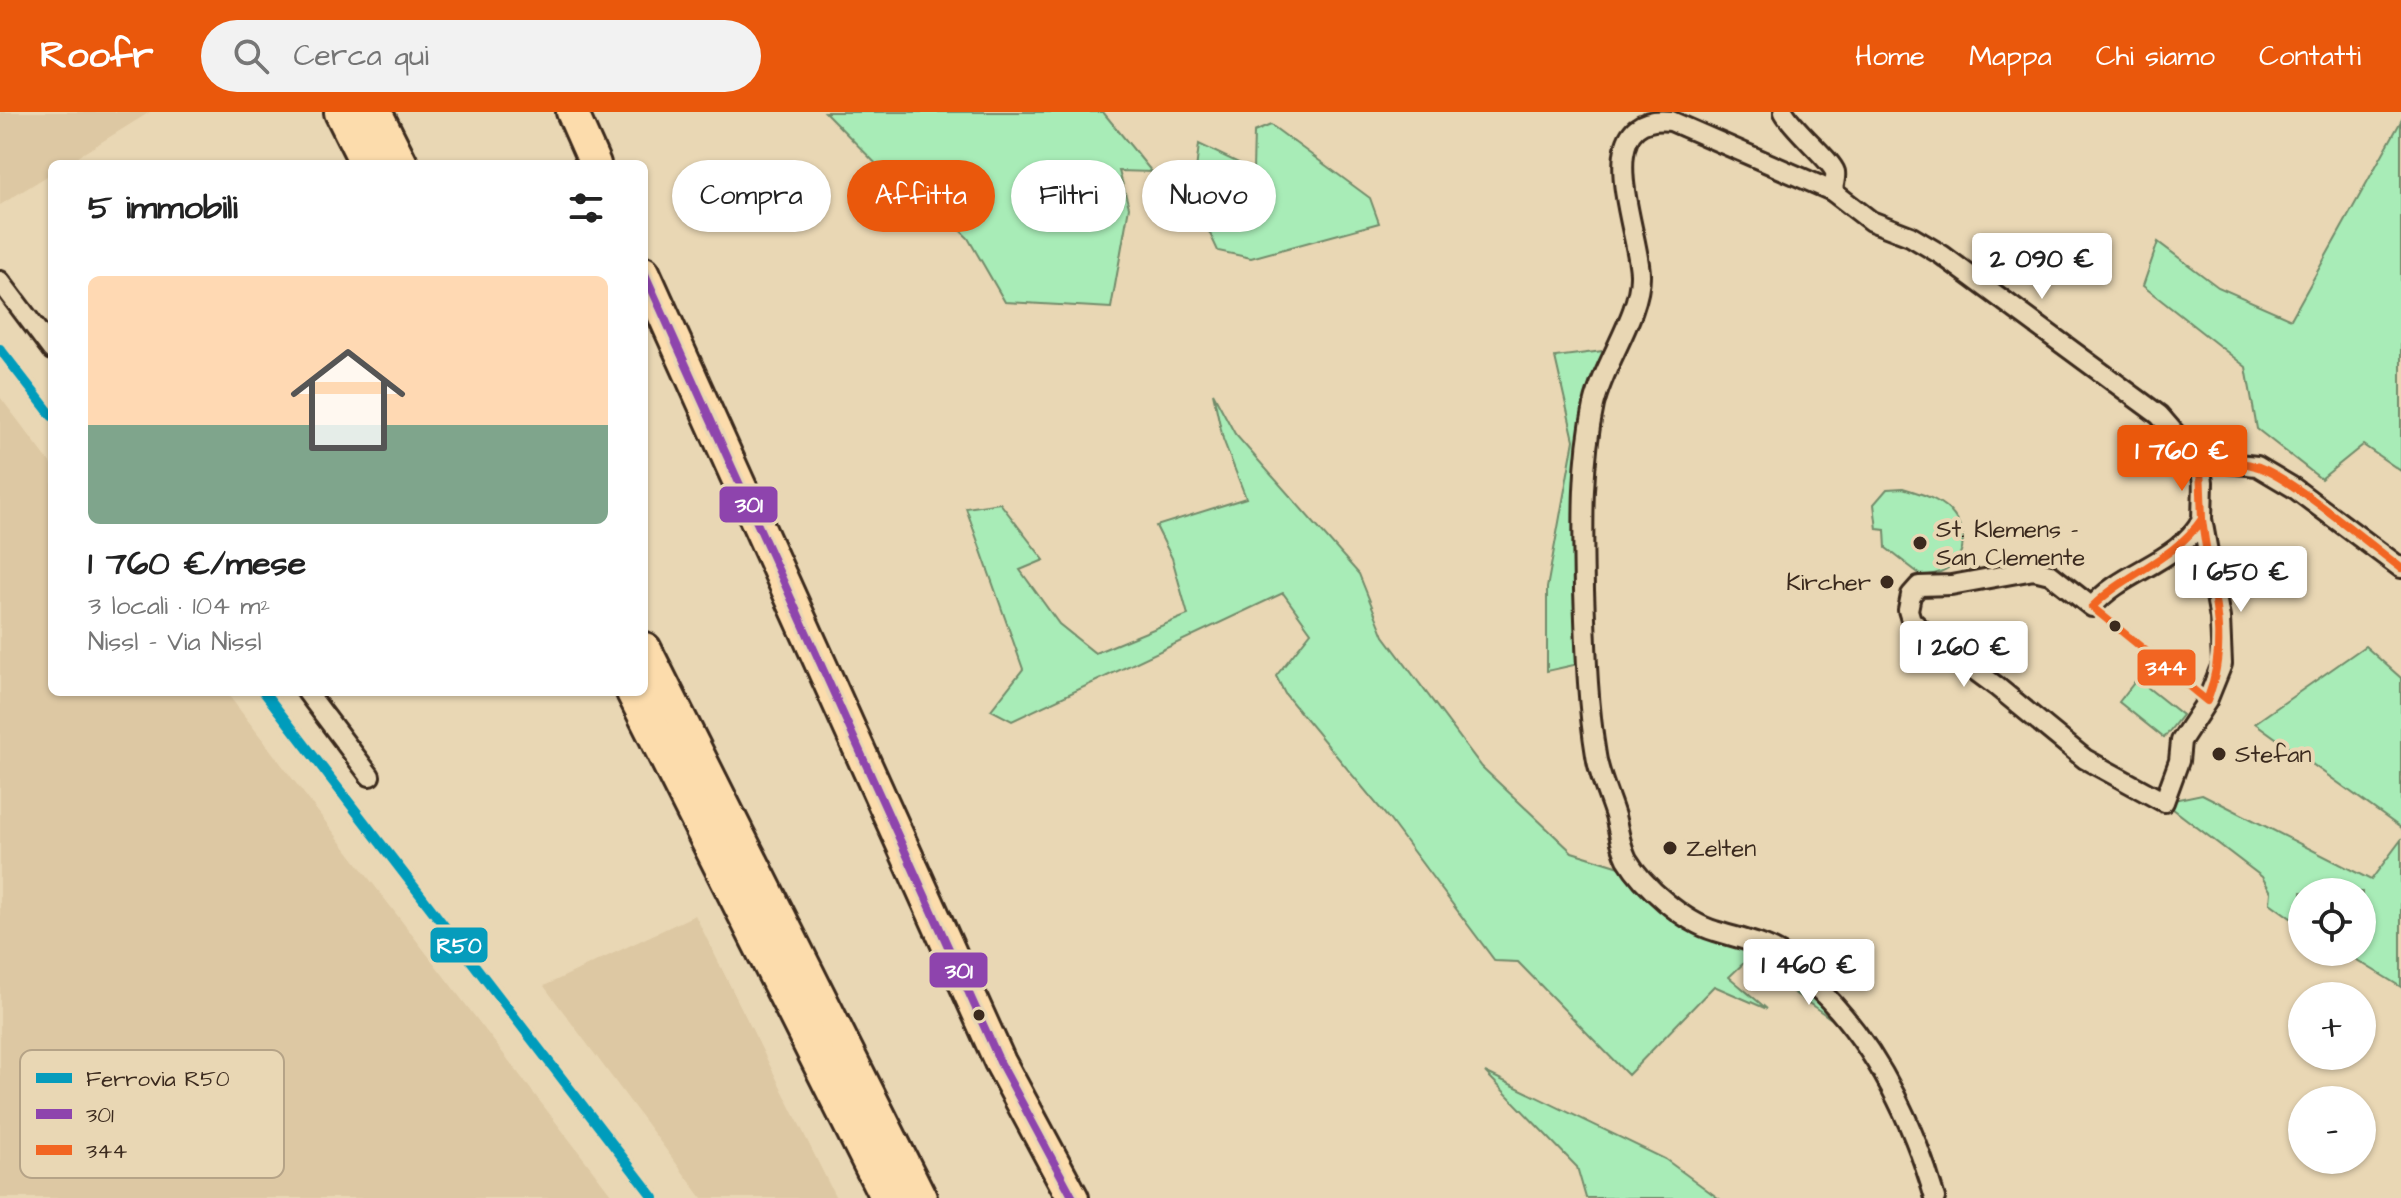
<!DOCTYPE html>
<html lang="it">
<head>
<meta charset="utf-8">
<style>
	body { margin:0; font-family:"Architects Daughter",sans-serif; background:#f2f2f2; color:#222; height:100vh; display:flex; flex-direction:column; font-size:30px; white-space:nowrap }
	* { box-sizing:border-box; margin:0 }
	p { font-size:26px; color:#767676 }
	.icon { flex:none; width:44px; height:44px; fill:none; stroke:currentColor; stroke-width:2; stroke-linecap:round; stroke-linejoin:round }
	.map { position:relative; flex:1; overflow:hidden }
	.drawer { position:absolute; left:48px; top:48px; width:600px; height:536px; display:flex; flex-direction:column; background:#fff; border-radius:12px; box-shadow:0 2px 6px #0004 }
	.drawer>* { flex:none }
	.guide { position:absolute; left:672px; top:48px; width:760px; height:72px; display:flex; gap:16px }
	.tools { position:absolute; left:2288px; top:766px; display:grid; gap:16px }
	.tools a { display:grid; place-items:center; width:88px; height:88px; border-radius:50%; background:#fff; box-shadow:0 2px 6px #0004; font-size:40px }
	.price { position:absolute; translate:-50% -68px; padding:0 18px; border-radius:8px; background:#fff; color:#222; font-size:26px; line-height:52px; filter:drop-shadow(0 2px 4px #0008) }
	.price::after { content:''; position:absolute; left:50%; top:48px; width:24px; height:18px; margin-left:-12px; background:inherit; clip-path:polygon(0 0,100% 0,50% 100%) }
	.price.on { background:#ea580c; color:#fff }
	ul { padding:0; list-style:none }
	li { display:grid; align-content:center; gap:16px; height:424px; padding:0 40px }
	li+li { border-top:2px solid #e0e0e0 }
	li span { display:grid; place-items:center; height:248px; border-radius:12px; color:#555 }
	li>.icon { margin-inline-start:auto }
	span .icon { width:144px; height:144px; fill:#fffc; stroke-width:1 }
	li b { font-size:34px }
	h2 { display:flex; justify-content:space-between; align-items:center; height:96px; padding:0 40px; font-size:34px }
	.pill { padding:0 28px; border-radius:36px; background:#fff; box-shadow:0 2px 6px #0004; font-size:28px; line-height:72px }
	.pill.on { background:#ea580c; color:#fff }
	header { display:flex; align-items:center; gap:48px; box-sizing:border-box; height:112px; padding:0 40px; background:#ea580c; color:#fff }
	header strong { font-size:38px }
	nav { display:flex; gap:44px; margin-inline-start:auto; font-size:28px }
	.search { width:560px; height:72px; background:#f2f2f2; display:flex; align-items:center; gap:20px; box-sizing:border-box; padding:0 28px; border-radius:44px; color:#767676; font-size:30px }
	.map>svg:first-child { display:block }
</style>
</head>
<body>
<header>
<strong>Roofr</strong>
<div class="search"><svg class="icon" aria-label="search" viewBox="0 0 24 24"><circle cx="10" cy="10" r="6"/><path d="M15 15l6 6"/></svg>Cerca qui</div>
<nav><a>Home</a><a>Mappa</a><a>Chi siamo</a><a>Contatti</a></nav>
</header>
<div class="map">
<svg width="2401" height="1086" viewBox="0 0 2401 1086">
	<rect width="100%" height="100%" fill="#e9d7b4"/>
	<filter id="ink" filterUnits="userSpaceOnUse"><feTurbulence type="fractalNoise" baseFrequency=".0125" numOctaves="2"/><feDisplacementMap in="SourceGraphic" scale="16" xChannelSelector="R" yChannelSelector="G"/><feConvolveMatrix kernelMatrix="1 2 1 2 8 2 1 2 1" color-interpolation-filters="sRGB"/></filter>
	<g filter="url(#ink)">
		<g fill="#ddc8a3">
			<path d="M0,0H150L66,52H52V61L0,93Z"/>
			<path d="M0,285L52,353V580H226L614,1086H0Z"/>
			<path d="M695,803L836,1086H702L544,874Z"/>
		</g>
		<g fill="#a8ecb7" stroke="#728b6a" stroke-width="2">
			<path d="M825,0H1103L1152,60L1119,59L1129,95L1111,196L1005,190L968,126L902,63H887Z"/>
			<path d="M2401,9V359L2363,333L2321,367L2257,317L2246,255L2143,174L2158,130L2218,175L2291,207Z"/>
			<path d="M1271,13L1370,86L1379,111L1251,146L1218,139L1193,85L1199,32L1253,58L1254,20Z"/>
			<path d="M1611,238L1600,286L1588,391L1592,549L1547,559V476L1574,328L1555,245Z"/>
			<path d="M1213,281L1235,322L1359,462L1384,524L1482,655L1572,740L1636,760L1677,797L1783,843L1863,929L1747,848L1729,865L1767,897L1714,874L1628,963L1518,850L1495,849L1389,707L1285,582L1276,564L1311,520L1283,481L1012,609L991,598L1023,557L966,396L1000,391L1044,448L1020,458L1059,512L1095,541L1188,503L1172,446L1156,414L1246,386L1223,327Z"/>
			<path d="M1903,376C1919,381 1937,386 1949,398C1977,427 1960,464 1921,463L1886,436L1885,418L1877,417L1874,392L1887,377Z"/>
			<path d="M2365,534L2401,566V716L2255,611Z"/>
			<path d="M2137,567L2182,603L2164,626L2119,590Z"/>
			<path d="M2202,682L2371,768L2401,728V875L2344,840H2362V780H2302V814L2270,791L2271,780L2262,765L2164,690Z"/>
			<path d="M1485,960L1665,1047L1718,1086H1586L1577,1055Z"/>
		</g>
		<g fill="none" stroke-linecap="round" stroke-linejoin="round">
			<g stroke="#3b2a1e" stroke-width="24">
				<g id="street">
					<path d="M1784,0C1794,18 1831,48 1835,60C1836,67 1834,73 1832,79"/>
					<path d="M0,169L52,238"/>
					<path d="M2200,354L2217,350L2257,354L2294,376L2401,456"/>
					<path d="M307,580L370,664"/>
					<path d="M1935,1086C1911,1004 1873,926 1809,868C1800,859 1791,848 1781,842C1760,830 1737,826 1715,819C1684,810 1643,774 1627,747C1620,733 1619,719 1615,704C1609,684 1599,664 1596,643C1587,589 1586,533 1584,478C1583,417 1581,352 1594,293C1604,250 1641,202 1640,162C1639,119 1587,0 1671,9L1832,79L1871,109L1910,124L1942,143L2159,303L2186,334L2200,354L2203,370L2202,407L2220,506L2222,552L2207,589L2181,629L2179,649L2164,690L2085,647L1996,574L1927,523L1911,508L1908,498L1911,483L1919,474L1951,473L2034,458L2050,462L2092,495C2122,458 2179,451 2202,407"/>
				</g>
			</g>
			<g stroke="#3b2a1e" stroke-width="36">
				<g id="primary">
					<path d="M572,0L595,52"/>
					<path d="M644,160L1000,950L1073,1086"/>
				</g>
			</g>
			<g stroke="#3b2a1e" stroke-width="40">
				<g id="highway">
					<path d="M342,0L368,52"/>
					<path d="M374,0L400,52"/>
					<path d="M644,538L919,1086"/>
					<path d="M634,580L888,1086"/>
				</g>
			</g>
			<use href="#street" stroke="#e9d7b4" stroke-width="18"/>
			<use href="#primary" stroke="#fcdcac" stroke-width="30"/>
			<use href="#highway" stroke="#fcdcac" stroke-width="34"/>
			<g stroke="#e9d7b4" stroke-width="14">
				<path id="bus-1" d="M644,160L1000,950L1073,1086"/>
			</g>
			<g stroke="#e9d7b4" stroke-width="14">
				<g id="bus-2">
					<path d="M2202,407C2209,471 2232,526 2207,589L2092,495C2126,461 2174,448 2202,407Z"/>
					<path d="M2202,407L2200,354C2218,350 2237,349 2255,354C2287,362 2370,433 2401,456"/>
				</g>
			</g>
			<use href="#bus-1" stroke="#8e44ad" stroke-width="8"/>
			<use href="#bus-2" stroke="#f26522" stroke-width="8"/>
			<g stroke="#e9d7b4" stroke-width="16">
				<g id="rail-1">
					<path d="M0,237L52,304"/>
					<path d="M264,580L654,1086"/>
				</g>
			</g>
			<use href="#rail-1" stroke="#069cbc" stroke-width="10"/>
		</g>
	</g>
	<g fill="#3b2a1e" stroke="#e9d7b4" stroke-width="3">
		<circle cx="1920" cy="431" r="8"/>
		<circle cx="1887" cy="470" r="8"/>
		<circle cx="2115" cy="514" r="7"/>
		<circle cx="2219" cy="642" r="8"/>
		<circle cx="1670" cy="736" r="8"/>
		<circle cx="979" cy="903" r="7"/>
	</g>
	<g text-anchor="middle" stroke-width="8" stroke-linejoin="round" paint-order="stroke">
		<g font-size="24" fill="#3b2a1e" stroke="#e9d7b4" text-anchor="start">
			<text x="1936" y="425">St. Klemens -<tspan x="1936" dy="28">San Clemente</tspan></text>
			<text x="1871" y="478" text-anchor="end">Kircher</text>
			<text x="2235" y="650">Stefan</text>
			<text x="1686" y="744">Zelten</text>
		</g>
	</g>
	<rect x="20" y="938" width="264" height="128" rx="12" fill="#e9d7b4" stroke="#b5a387" stroke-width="2"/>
	<rect x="36" y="961" width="36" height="10" fill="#069cbc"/>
	<rect x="36" y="997" width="36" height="10" fill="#8e44ad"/>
	<rect x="36" y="1033" width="36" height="10" fill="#f26522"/>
	<g font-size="22" fill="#3b2a1e">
		<text x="86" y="974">Ferrovia R50</text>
		<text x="86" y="1010">301</text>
		<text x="86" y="1046">344</text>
	</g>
	<g stroke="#e9d7b4" stroke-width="3">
		<rect x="718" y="373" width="61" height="39" rx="8" fill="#8e44ad"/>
		<rect x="2136" y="536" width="61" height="39" rx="8" fill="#f26522"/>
		<rect x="429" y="814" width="60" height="38" rx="8" fill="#069cbc"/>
		<rect x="928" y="839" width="61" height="38" rx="8" fill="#8e44ad"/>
	</g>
	<g font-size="22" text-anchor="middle" font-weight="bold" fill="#fff">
		<text x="749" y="400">301</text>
		<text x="2166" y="563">344</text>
		<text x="459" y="841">R50</text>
		<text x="959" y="866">301</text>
	</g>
</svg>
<div class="tools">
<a><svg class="icon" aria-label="locate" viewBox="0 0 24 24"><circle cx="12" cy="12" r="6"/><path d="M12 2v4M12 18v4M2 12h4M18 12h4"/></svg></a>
<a>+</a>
<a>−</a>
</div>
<b class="price" style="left:2042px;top:189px">2 090 €</b>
<b class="price on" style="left:2182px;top:381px">1 760 €</b>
<b class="price" style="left:2241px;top:502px">1 650 €</b>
<b class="price" style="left:1964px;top:577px">1 260 €</b>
<b class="price" style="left:1809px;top:895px">1 460 €</b>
<div class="guide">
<a class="pill">Compra</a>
<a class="pill on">Affitta</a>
<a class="pill">Filtri</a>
<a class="pill">Nuovo</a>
</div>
<section class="drawer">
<h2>5 immobili<svg class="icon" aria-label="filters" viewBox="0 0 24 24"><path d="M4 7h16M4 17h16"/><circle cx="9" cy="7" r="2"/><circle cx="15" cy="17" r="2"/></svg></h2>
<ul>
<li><span style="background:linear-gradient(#ffd9b3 60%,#7fa58c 0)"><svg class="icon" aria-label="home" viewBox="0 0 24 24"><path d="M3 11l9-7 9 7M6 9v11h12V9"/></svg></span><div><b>1 760 €/mese</b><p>3 locali · 104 m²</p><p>Nissl - Via Nissl</p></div></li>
</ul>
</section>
</div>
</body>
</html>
